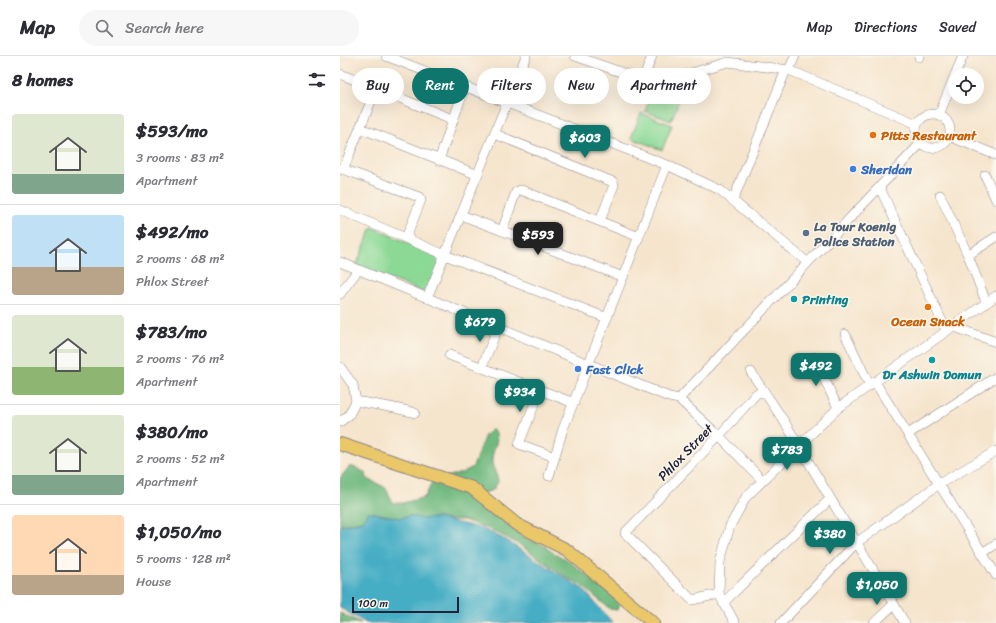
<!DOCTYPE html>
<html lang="en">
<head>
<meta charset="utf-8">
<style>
	body { margin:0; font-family:Sriracha,sans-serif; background:#f7f7f7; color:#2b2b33; height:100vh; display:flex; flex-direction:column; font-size:15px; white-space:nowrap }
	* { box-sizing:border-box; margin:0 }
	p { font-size:13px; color:#7c7c81 }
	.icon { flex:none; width:22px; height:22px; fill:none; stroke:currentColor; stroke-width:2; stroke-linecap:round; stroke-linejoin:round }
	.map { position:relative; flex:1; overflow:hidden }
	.details { display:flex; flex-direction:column; background:#fff; width:340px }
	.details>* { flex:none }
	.top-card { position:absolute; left:12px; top:12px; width:380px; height:36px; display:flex; gap:8px }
	.controls { position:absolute; left:608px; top:12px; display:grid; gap:8px }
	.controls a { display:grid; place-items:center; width:36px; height:36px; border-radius:50%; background:#fff; box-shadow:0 4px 16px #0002; font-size:20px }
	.scale { position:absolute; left:12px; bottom:10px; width:107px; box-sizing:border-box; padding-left:4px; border:2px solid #22223b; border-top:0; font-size:11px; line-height:14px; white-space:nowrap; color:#22223b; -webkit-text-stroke:3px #fbf7ec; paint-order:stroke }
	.price { position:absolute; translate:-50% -34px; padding:0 9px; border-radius:8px; background:#0f766e; color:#fff; font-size:13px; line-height:26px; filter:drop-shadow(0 1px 2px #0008) }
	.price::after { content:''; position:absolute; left:50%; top:24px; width:12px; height:9px; margin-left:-6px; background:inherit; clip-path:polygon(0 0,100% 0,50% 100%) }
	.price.active { background:#222; color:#fff }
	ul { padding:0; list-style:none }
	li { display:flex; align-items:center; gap:12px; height:100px; padding:0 12px }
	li+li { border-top:1px solid #e1e1e2 }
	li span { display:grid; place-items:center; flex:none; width:112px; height:80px; border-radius:4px; color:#555 }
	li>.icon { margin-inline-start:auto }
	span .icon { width:48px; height:48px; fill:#fffc; stroke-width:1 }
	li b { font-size:17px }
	h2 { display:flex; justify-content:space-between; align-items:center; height:48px; padding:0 12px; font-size:17px }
	.tag { padding:0 14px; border-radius:18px; background:#fff; box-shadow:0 4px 16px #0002; font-size:14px; line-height:36px }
	.tag.active { background:#0f766e; color:#fff }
	header { display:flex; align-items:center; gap:24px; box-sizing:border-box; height:56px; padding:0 20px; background:#fff; border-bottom:1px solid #e1e1e2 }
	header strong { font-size:19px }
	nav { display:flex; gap:22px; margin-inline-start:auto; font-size:14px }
	.search { width:280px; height:36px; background:#f7f7f7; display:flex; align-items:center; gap:10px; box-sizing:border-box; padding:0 14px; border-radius:22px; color:#7c7c81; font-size:15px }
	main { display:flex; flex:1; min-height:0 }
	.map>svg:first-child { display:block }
</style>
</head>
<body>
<header>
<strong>Map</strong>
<div class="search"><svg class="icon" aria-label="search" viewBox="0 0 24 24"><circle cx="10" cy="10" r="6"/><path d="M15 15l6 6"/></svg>Search here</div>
<nav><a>Map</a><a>Directions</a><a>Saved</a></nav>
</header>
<main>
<section class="details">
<h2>8 homes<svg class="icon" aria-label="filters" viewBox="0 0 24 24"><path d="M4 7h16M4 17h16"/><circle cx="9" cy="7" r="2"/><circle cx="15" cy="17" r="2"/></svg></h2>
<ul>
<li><span style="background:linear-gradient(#dfe7d0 75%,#7fa58c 0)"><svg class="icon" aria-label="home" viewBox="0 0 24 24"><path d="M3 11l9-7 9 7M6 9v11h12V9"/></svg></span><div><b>$593/mo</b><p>3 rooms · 83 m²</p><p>Apartment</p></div></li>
<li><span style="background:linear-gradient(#bfe0f5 65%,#b9a48a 0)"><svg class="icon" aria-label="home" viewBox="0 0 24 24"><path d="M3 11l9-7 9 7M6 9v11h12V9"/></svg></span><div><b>$492/mo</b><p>2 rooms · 68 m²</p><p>Phlox Street</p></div></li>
<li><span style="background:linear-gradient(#dfe7d0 65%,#8fb573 0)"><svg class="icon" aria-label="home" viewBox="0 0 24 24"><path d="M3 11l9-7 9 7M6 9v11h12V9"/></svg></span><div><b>$783/mo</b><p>2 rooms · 76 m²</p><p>Apartment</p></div></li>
<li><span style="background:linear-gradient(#dfe7d0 75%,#7fa58c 0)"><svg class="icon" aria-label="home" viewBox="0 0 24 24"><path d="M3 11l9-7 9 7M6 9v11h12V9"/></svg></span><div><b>$380/mo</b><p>2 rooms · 52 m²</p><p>Apartment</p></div></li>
<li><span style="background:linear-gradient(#ffd9b3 75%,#b9a48a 0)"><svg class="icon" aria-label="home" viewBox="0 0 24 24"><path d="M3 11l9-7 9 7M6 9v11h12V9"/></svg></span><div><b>$1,050/mo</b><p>5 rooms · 128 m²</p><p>House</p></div></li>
</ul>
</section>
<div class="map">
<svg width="656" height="567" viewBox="0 0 656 567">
	<rect width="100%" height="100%" fill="#fbf7ec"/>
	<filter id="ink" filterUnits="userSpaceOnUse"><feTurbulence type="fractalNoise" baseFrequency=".025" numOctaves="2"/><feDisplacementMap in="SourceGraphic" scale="8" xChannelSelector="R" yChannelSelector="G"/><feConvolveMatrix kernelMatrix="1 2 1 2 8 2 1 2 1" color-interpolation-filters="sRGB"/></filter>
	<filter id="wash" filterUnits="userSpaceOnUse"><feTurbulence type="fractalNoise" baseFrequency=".012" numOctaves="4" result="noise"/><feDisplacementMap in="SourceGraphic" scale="16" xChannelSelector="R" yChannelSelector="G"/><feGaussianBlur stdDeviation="0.9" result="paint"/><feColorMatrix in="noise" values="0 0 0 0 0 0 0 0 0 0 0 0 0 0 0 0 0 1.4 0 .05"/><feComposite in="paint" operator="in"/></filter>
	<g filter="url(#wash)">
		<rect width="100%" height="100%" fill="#f6e5cd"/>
		<g fill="#8cd996" stroke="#577e68">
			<path d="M314,32L340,42L331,65L305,55Z"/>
			<path d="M301,57L332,69L322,94L291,82Z"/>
			<path d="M32,171L103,203L88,238L16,210Z"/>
		</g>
		<g fill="#71b97f" stroke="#4a6e5d">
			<path d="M153,373C162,383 152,393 152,404C151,411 158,418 158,426L153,434L141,438L168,469L187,483L203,489L215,498L226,503L248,520L265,529L278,545L279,548L277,554L270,553L241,529L226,521L180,489L152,474L124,464H111L98,462L82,463L70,460L59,462L28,456L22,465L0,469V422L10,410L19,413L25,417L26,422L46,432L53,447H63L85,441L93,424L122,417L133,411L145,379Z"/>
			<path d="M0,557L21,567H0Z"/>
		</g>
		<path fill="#45adc4" stroke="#346880" d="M29,456L60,462L71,460L83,463L97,462L141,472L162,482L243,533L273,567H26L0,552V470L23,465Z"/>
	</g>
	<g filter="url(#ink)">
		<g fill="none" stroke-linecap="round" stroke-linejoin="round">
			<g stroke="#8c8484" stroke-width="10">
				<g id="minor">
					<path d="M46,0L327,109L380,134L467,206"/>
					<path d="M235,0L303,24L319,25L338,21L388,6L449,14L577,68"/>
					<path d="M579,0V1"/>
					<path d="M449,14L455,0"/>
					<path d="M0,18L112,63"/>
					<path d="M615,19L623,0"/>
					<path d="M303,24L312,0"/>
					<circle cx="593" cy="75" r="17"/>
					<path d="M599,59L615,19"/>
					<path d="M20,72L138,119"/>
					<path d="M155,78L273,126L274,129L260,165"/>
					<path d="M609,80L656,99"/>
					<path d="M99,104L125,31"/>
					<path d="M0,112L79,141L81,144L66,182"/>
					<path d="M3,114L36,33"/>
					<path d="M645,119L656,144"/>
					<path d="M540,132L606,274"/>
					<path d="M600,139L628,199"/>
					<path d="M393,144L446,14"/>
					<path d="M0,154L105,199L267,262"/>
					<path d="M121,159L283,221"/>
					<path d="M162,175L176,136L181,134L299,181"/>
					<path d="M0,206L329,341L339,343L379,380L422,424"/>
					<path d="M0,238L18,214"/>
					<path d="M87,242L186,0"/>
					<path d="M646,246L628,199L656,181"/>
					<path d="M612,270L656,286"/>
					<path d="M505,278L530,330"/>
					<path d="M109,299L234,347"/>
					<path d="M474,301L498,352"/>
					<path d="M0,311L13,329L16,345L9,359L0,366"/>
					<path d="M142,311L158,271"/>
					<path d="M411,316L444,365L565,567"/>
					<path d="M535,326L656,519"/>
					<path d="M200,334L179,388L215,401"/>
					<path d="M339,343L581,87"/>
					<path d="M16,345C36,349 56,351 75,357"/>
					<path d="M568,378L656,321"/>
					<path d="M209,420L223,373L327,109"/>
					<path d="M642,497L656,488"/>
					<path d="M379,538L352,544L285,477L379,380L416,338L423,336"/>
					<path d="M383,547L490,443"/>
					<path d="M395,567L379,538L380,506L390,470L406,441L498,352L656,240"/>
					<path d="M441,567L516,487L599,428L656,395"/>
					<path d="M534,567L554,548"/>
				</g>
			</g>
			<g stroke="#8c8484" stroke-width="14">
				<path id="major" d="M0,388L132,432L176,468L227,494L313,567"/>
			</g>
			<use href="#minor" stroke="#fff" stroke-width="9"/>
			<use href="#major" stroke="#eac769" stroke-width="12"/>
		</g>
	</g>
	<g fill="#e8710a" stroke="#fbf7ec" stroke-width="1.5">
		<circle cx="533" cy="79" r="4"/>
		<circle cx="588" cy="251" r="4"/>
	</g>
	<g fill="#3f7fe0" stroke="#fbf7ec" stroke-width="1.5">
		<circle cx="513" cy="113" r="4"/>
		<circle cx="238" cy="313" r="4"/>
	</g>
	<circle fill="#5c6f8a" stroke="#fbf7ec" stroke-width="1.5" cx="466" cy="177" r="4"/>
	<g fill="#0f9aa8" stroke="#fbf7ec" stroke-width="1.5">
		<circle cx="454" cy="243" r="4"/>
		<circle cx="592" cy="304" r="4"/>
	</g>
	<g text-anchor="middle" stroke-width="3" stroke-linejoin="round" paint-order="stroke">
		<g font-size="13" font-weight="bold" fill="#c56008" stroke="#fbf7ec" text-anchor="start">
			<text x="541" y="84">Pitts Restaurant</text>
			<text x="588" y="270" text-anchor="middle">Ocean Snack</text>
		</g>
		<g font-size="13" font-weight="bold" fill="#366cbe" stroke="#fbf7ec" text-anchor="start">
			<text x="521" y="118">Sheridan</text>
			<text x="246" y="318">Fast Click</text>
		</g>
		<g font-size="13" font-weight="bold" fill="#4e5e75" stroke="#fbf7ec" text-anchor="start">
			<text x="474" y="175">La Tour Koenig<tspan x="474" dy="15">Police Station</tspan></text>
		</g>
		<g font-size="13" font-weight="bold" fill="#0d838f" stroke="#fbf7ec" text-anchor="start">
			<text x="462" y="248">Printing</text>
			<text x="592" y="323" text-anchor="middle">Dr Ashwin Domun</text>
		</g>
		<g font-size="13" fill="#22223b" stroke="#fbf7ec">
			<text transform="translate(345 396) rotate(-46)" y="5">Phlox Street</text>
		</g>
	</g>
</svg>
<div class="controls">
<a><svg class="icon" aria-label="locate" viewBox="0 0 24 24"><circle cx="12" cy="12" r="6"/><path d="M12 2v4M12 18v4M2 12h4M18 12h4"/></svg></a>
</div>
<div class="scale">100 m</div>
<b class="price" style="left:245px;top:103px">$603</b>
<b class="price active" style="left:198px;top:200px">$593</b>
<b class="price" style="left:140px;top:287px">$679</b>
<b class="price" style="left:476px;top:331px">$492</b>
<b class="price" style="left:180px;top:357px">$934</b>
<b class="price" style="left:447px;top:415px">$783</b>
<b class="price" style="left:490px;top:499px">$380</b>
<b class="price" style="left:537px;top:550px">$1,050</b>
<div class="top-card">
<a class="tag">Buy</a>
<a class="tag active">Rent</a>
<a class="tag">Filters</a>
<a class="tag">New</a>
<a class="tag">Apartment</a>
</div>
</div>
</main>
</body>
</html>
